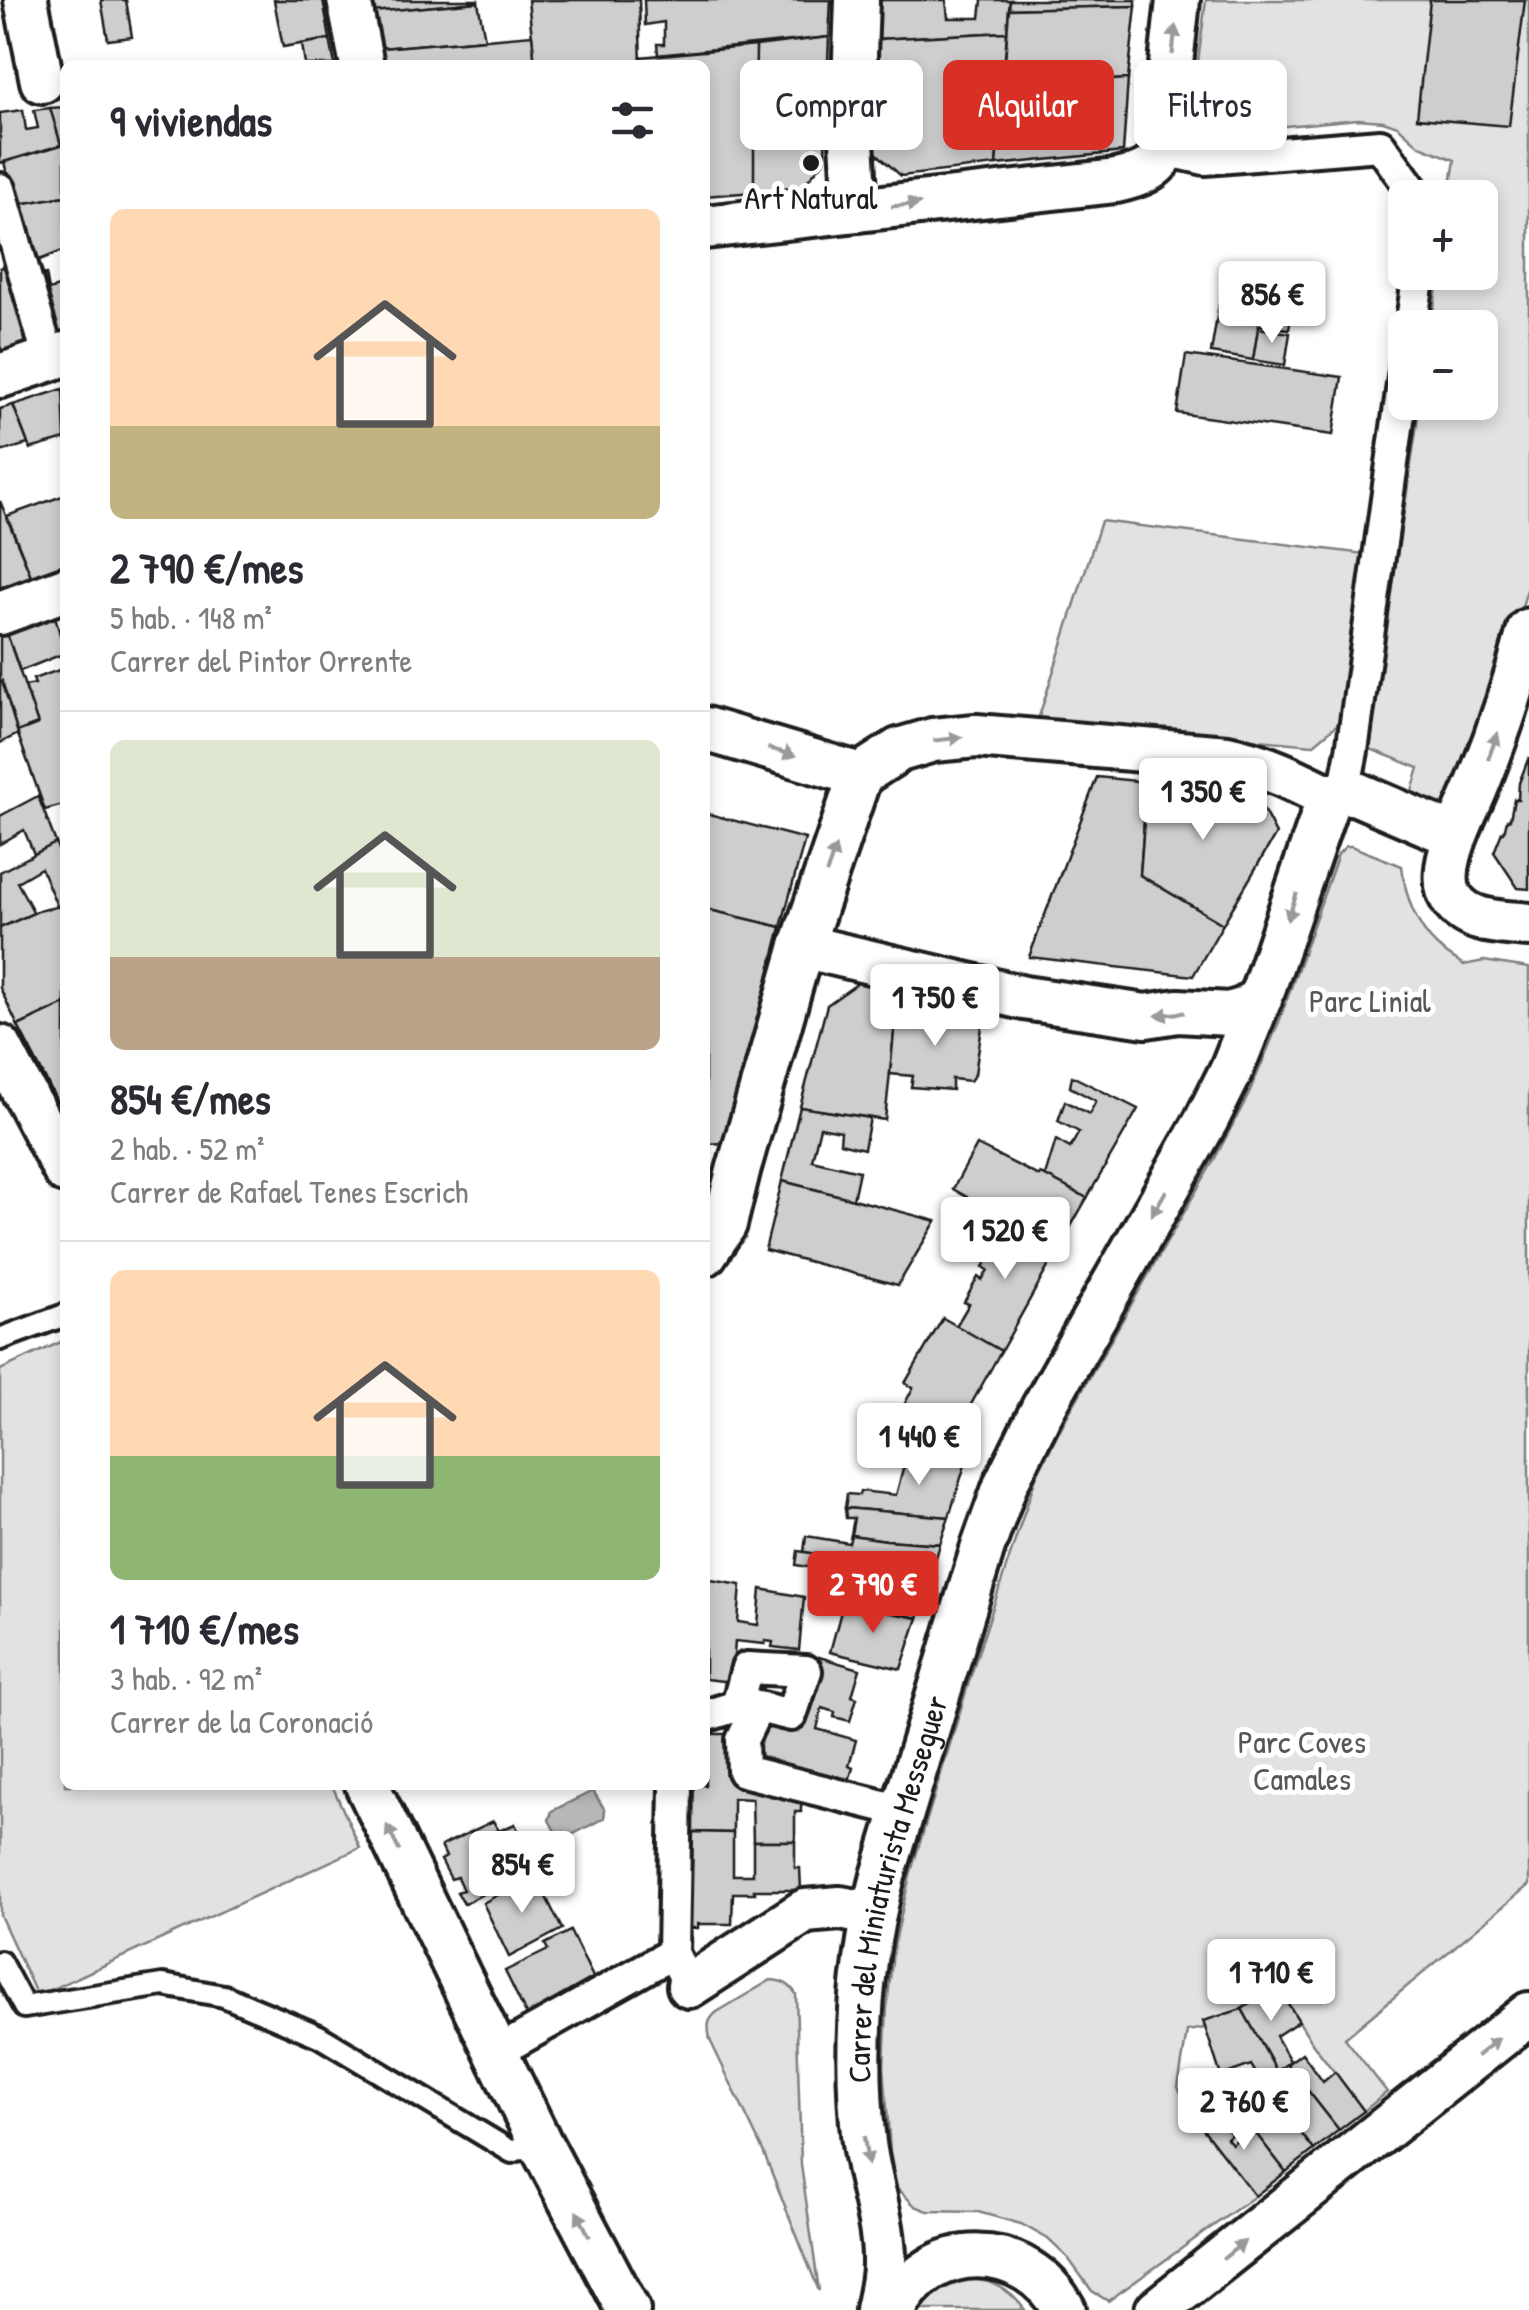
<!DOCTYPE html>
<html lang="es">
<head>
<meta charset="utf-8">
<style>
	body { margin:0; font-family:"Patrick Hand",sans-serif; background:#f7f7f7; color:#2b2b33; height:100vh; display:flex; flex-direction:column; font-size:38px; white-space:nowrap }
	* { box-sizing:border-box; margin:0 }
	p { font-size:32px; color:#7c7c81 }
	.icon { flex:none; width:55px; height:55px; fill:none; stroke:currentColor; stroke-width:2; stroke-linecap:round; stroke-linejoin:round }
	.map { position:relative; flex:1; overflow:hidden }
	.sheet { position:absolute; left:60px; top:60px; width:650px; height:1730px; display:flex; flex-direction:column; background:#fff; border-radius:15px; box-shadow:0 5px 15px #0003 }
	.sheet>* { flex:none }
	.guide { position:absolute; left:740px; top:60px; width:638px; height:90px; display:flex; gap:20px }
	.controls { position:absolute; left:1388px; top:180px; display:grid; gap:20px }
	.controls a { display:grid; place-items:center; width:110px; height:110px; border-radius:15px; background:#fff; box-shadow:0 5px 15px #0003; font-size:50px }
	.price { position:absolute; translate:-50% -85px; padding:0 22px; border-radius:10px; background:#fff; color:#222; font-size:32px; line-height:65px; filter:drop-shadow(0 2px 5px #0008) }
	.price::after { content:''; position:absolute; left:50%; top:60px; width:30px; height:22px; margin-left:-15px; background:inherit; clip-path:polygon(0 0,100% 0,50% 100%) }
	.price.on { background:#d93025; color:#fff }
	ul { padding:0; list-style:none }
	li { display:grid; align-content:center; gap:20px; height:530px; padding:0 50px }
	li+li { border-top:2px solid #e1e1e2 }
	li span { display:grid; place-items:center; height:310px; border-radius:15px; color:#555 }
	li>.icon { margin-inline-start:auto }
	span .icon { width:180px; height:180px; fill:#fffc; stroke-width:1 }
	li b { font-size:42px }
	h2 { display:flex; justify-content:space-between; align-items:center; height:120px; padding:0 50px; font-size:42px }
	.chip { padding:0 35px; border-radius:15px; background:#fff; box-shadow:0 5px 15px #0003; font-size:35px; line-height:90px }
	.chip.on { background:#d93025; color:#fff }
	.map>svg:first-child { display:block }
</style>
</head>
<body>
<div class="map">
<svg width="1529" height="2310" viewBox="0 0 1529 2310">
	<rect width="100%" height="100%" fill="#fff"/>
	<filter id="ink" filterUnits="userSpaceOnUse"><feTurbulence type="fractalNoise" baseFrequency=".01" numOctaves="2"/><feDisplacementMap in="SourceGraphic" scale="20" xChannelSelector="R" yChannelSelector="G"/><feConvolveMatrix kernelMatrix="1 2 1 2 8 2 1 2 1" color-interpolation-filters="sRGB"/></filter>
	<g filter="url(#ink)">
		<g fill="#e2e2e2" stroke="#7f7f7f" stroke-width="2.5">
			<path d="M1206,0H1529V583L1500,680L1453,801L1445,805L1411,794L1419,768L1365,747L1405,506L1420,403L1480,402V328L1431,327L1439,273L1480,272V198L1449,197L1455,160L1420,146L1398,126L1383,121L1358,119L1265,128L1217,116L1198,95L1196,77Z"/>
			<path d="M1101,521L1365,554L1339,723L1313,745L1038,720Z"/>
			<path d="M1346,846H1351L1402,866C1405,894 1415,926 1437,946C1445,953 1455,959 1464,965L1484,961L1529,968V1885L1345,2038L1387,2092L1364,2111L1313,2044L1277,1986L1242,2009L1204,2021L1205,2028L1187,2031L1178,2087L1197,2121L1255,2196L1108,2301L1092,2291L1068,2258L1048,2239L1021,2224L978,2212L928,2211L915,2206L896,2187L890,2151L884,2065L887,2007L893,1951L910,1875L976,1659L1036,1477L1064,1422L1214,1160L1249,1094L1279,1022L1338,854Z"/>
			<path d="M65,1340V1785H332L360,1848L37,1996L0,1915V1370Z"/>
			<path d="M771,1980C783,1981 790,1984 796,1994L801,2165L819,2291L763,2151L710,2040C708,2027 706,2021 717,2012Z"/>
			<path d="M962,2279C990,2278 1009,2288 1025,2310H916L940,2287Z"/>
		</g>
		<path fill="#b8b8b8" stroke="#7a7a7a" stroke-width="2.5" d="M593,1791L605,1810L604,1818L566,1838L558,1837L549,1820L552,1811Z"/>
		<g fill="#cecece" stroke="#1c1c1c" stroke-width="2.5">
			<path d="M101,0H126L132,37L108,40Z"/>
			<path d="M274,0H323L330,39L283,47Z"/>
			<path d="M371,0H478V2L373,12Z"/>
			<path d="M528,0H639L641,65H535Z"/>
			<path d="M644,0H831L829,37L658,55L657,44H664V22L645,25Z"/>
			<path d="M878,0H946L948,18H980L982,0H1010L1007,32L878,39Z"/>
			<path d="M1010,0H1136V6L1009,9Z"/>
			<path d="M1430,0H1525L1509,126L1417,118Z"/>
			<path d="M478,2L485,39L382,48L373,12Z"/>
			<path d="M1136,6L1128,79L1003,87L1009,9Z"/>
			<path d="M1007,32L996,165L901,176L874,151L878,39Z"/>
			<path d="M532,35L535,65H385L382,48Z"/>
			<path d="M829,37L826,112L754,118L756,46Z"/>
			<path d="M330,39L335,65H305L302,44Z"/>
			<path d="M756,46L754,192L705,196V65H641V57Z"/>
			<path d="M1128,79L1123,152L996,165L1003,87Z"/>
			<path d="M65,107V196L15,205L4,162L61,145L50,108Z"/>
			<path d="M50,108L61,145L0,163V113L23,110L26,130L38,128L34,110Z"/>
			<path d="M826,112L825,160L802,187L754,192V118Z"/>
			<path d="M65,196V250L32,263L15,205Z"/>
			<path d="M12,264L37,346L4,356L0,346V268Z"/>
			<path d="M46,274L49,290L65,285V338L54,341L37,276Z"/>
			<path d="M1224,274L1296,286L1289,329L1259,325L1253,360L1211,353Z"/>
			<path d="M1258,328L1290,333L1285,365L1253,360Z"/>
			<path d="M1186,355L1342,377L1333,435L1177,413Z"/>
			<path d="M63,389L65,439L30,449L13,405Z"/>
			<path d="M13,405L28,444L0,452V409Z"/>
			<path d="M65,495V564L31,576L7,516Z"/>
			<path d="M0,501L31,576L0,588Z"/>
			<path d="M52,605L65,653L20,671L3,623Z"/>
			<path d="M3,623L38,724L17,732L2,681L0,682V624Z"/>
			<path d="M65,668V811L63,805L45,810L17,732L38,724L25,686L35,684L33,679Z"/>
			<path d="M2,681L18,734L0,743V682Z"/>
			<path d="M1529,757V889L1518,888L1494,852L1502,832H1504L1507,820L1510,819L1514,799H1518L1519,783Z"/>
			<path d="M1097,777L1147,782L1140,875L1223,924L1193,976L1029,957Z"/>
			<path d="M1147,782L1253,790L1276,834L1223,924L1140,875Z"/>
			<path d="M38,796L56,843L34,854L24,830L0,844V816Z"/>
			<path d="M705,813L805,839L781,927L705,909Z"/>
			<path d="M56,843L65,870V905L57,906L41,868L17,882L34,913L0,928V872Z"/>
			<path d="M65,905V1004L18,1026L0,988V928L38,911Z"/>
			<path d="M705,909L781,927L725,1143L705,1144Z"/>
			<path d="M861,981L899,987L885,1120L800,1107L827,1005Z"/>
			<path d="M65,1004V1110L62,1111L18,1026Z"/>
			<path d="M896,1011L983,1020L975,1074L970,1081L952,1079V1090L911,1087L913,1076L890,1074Z"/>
			<path d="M1072,1076L1138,1109L1087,1198L1045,1176L1056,1140L1070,1148L1079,1132L1058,1121L1065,1101L1089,1114L1096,1101L1070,1087Z"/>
			<path d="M800,1107L870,1118L864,1149L840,1143L841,1131L820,1127L812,1160L859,1171L853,1199L782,1181Z"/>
			<path d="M977,1145L1039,1176L1040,1174L1045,1176L1087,1198L1058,1249L953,1189Z"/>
			<path d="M782,1181L853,1199L936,1221L898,1285L765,1250Z"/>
			<path d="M995,1213L1058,1249L1001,1351L956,1326L969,1304L964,1302L978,1277L982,1280L988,1270L983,1267L996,1246L985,1238L987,1235L984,1234Z"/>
			<path d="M943,1318L1001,1351L943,1454L897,1429L908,1409L903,1407L913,1388L905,1383Z"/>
			<path d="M907,1455H968L949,1517L845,1508L847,1494L859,1495L860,1491L896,1495Z"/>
			<path d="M845,1508L949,1517L940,1544L886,1540L851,1535L854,1518H846Z"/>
			<path d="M851,1535L886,1540L940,1544L932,1572L804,1552L806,1536L849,1543Z"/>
			<path d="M798,1551L932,1572L918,1618L862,1608L870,1578L796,1565Z"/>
			<path d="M705,1579L741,1585L738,1622L758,1625L761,1589L804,1597L799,1650L772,1647L773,1642L765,1641V1644L735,1641L732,1682L705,1679Z"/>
			<path d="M843,1604L918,1618L901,1669L830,1652Z"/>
			<path d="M819,1657L860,1669L852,1696L857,1698L850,1721L834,1717L835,1712L822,1708L817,1729L856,1740L849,1766L853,1768L847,1787L837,1779L816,1772L815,1778L776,1766L777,1761L757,1755L755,1738L762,1713L809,1695Z"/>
			<path d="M705,1734H733L761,1782V1791H801V1812H795V1841H753L752,1799L733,1798V1833L689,1832L684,1785H705Z"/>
			<path d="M493,1821L499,1831L515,1824L535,1866L464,1904L457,1892L463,1890L457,1877L451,1879L441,1860L446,1857L441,1846Z"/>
			<path d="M689,1832L733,1833V1875H753V1841H795V1868H800L801,1890H754L755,1893H733L732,1924H698V1928H684L689,1915V1894H683Z"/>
			<path d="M535,1875L562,1929L509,1957L483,1903Z"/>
			<path d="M570,1931L596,1983L529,2020L505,1971L548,1950L545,1944Z"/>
			<path d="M1277,1986L1299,2021L1276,2036L1290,2061L1277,2072L1242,2009Z"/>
			<path d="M1242,2009L1277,2072L1262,2083L1251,2065L1221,2076L1203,2021Z"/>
			<path d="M1302,2053L1323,2082L1335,2072L1364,2111L1339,2130L1287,2064Z"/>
			<path d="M1287,2064L1339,2130L1314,2150L1262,2083Z"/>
			<path d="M1262,2083L1271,2095L1236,2122L1230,2104Z"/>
			<path d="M1271,2095L1314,2150L1286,2172L1256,2134L1270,2123L1264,2115L1257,2119L1251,2111Z"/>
			<path d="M1218,2112L1229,2127L1227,2129L1232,2134L1227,2138L1232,2144L1244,2134L1234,2123L1243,2117L1286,2172L1255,2196L1197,2121Z"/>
		</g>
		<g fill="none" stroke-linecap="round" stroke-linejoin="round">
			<g stroke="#1c1c1c" stroke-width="28">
				<g id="service">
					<path d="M0,1339L65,1315"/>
					<path d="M0,1962L24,2007L163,1985L224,1996L319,2036L512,2152L539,2141"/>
				</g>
			</g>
			<g stroke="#1c1c1c" stroke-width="38">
				<g id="pedestrian">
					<path d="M1165,150L1205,159L1380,145L1418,198"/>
					<path d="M0,189L49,359"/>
					<path d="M1411,328L1419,272"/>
					<path d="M1344,792L1352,751L1405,370"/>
					<path d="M705,1716L737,1706L747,1668L806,1671L791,1715L758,1707L742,1740L743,1771L903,1811"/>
					<path d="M676,1785L673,1953L689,1986"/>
					<path d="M497,2052L673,1953"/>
				</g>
			</g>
			<g stroke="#1c1c1c" stroke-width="50">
				<g id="minor">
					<path d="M26,0L42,81"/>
					<path d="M349,0L362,65"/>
					<path d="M856,210L852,141L857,0"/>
					<path d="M705,227L1116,181C1176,168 1167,144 1169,94C1170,63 1175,31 1178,0"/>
					<path d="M0,376L65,354"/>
					<path d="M0,613L65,589"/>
					<path d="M1529,630C1516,680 1500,728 1481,776C1471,803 1457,827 1450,854C1446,868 1444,887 1452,899C1468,924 1503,922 1529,925"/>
					<path d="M705,729L860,775"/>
					<path d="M860,775L899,750L933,740L976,736L1227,757C1265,765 1295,780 1329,797"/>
					<path d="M802,946L1024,998L1146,1016L1178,1011L1229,1014L1246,1009L1261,996"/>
					<path d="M0,1047L65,1171"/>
					<path d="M705,1254L725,1224L738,1171L802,946L860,775"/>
					<path d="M367,1785L539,2141L628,2310"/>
					<path d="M689,1986L805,1911L840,1908L873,1914"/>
					<path id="s1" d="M877,2310C880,2295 884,2280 884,2264C885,2224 869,2183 864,2143C854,2053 860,1963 883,1876L983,1547L1006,1483L1043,1408L1206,1121L1231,1071L1261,996L1329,797L1344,792L1357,794L1455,836"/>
					<path d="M894,2310C930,2237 1027,2240 1064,2310"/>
					<path d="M1157,2310L1529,2014"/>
				</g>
			</g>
			<use href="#service" stroke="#fff" stroke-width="20"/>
			<use href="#pedestrian" stroke="#fff" stroke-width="30"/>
			<use href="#minor" stroke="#fff" stroke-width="42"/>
		</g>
		<defs><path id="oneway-solid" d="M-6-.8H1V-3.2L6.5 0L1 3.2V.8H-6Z" transform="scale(2.5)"/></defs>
		<g fill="#999">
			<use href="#oneway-solid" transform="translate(1174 40) rotate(-84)"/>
			<use href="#oneway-solid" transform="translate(906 205) rotate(-6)"/>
			<use href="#oneway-solid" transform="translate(948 739) rotate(-7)"/>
			<use href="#oneway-solid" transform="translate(1493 746) rotate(-70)"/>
			<use href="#oneway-solid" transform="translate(782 752) rotate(16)"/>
			<use href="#oneway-solid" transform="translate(831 860) rotate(-71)"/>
			<use href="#oneway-solid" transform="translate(1292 907) rotate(109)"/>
			<use href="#oneway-solid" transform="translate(1170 1014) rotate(174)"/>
			<use href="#oneway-solid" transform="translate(1159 1203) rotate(120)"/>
			<use href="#oneway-solid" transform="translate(393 1838) rotate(-116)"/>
			<use href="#oneway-solid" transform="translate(1488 2047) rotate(-39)"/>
			<use href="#oneway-solid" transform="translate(866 2151) rotate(82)"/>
			<use href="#oneway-solid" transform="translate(583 2224) rotate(-118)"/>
			<use href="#oneway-solid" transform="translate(1234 2250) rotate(-39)"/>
		</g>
	</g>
	<circle fill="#1c1c1c" stroke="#fff" stroke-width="4" cx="811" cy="163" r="10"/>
	<g text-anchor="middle" stroke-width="10" stroke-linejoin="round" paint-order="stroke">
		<g font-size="32" fill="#1c1c1c" stroke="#fff">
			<text x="811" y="209">Art Natural</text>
		</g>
		<g font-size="32" fill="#575757" stroke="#fff">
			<text x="1370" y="1012">Parc Linial</text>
			<text x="1302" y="1753">Parc Coves<tspan x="1302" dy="37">Camales</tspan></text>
		</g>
		<g font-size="32" fill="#1c1c1c" stroke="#fff">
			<text dy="11" stroke="none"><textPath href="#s1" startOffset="428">Carrer del Miniaturista Messeguer</textPath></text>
		</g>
	</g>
</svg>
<div class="controls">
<a>+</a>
<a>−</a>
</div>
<b class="price" style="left:1272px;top:346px">856 €</b>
<b class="price" style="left:1203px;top:843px">1 350 €</b>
<b class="price" style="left:935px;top:1049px">1 750 €</b>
<b class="price" style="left:1005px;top:1282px">1 520 €</b>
<b class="price" style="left:919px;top:1488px">1 440 €</b>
<b class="price on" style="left:873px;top:1636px">2 790 €</b>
<b class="price" style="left:522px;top:1916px">854 €</b>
<b class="price" style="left:1271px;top:2024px">1 710 €</b>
<b class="price" style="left:1244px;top:2153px">2 760 €</b>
<div class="guide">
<a class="chip">Comprar</a>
<a class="chip on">Alquilar</a>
<a class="chip">Filtros</a>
</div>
<section class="sheet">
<h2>9 viviendas<svg class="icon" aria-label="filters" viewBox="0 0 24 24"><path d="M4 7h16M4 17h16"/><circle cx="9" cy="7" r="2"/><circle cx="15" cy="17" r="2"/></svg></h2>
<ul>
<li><span style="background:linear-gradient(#ffd9b3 70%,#c2b280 0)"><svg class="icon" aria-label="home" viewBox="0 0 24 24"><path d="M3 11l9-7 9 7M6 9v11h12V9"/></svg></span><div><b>2 790 €/mes</b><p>5 hab. · 148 m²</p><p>Carrer del Pintor Orrente</p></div></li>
<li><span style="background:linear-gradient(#dfe7d0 70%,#b9a48a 0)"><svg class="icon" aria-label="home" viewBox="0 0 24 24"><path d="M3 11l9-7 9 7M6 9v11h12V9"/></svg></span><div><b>854 €/mes</b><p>2 hab. · 52 m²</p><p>Carrer de Rafael Tenes Escrich</p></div></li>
<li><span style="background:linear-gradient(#ffd9b3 60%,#8fb573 0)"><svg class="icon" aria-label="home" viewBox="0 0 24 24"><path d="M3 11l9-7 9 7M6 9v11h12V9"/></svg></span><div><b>1 710 €/mes</b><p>3 hab. · 92 m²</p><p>Carrer de la Coronació</p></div></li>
</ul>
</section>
</div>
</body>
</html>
